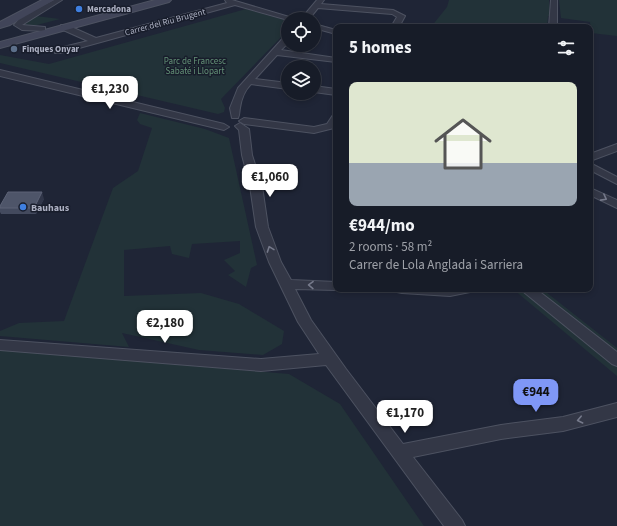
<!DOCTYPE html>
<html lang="en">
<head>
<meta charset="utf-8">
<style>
	body { margin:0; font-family:"Source Sans 3",sans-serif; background:#202530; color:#f1f3f6; height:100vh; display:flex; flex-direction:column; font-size:15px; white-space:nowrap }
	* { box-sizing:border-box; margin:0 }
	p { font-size:13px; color:#9ea1a8 }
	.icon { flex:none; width:22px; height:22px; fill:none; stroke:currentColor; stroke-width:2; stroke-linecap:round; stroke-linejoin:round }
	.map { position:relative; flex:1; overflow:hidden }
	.panel { position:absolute; left:333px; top:24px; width:260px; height:268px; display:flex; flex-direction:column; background:#171c28; border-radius:8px; box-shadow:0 2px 6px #0003,0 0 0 1px #363a45 }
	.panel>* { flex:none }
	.controls { position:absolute; left:281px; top:12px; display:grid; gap:8px }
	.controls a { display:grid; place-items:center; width:40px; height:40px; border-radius:50%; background:#171c28; box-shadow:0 2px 6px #0003,0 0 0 1px #363a45; font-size:20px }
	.price { position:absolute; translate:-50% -34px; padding:0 9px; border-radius:8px; background:#fff; color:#222; font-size:13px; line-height:26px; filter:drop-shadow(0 1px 2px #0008) }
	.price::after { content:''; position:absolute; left:50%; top:24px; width:12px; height:9px; margin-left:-6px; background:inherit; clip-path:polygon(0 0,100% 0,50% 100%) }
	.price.current { background:#7f97f6; color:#111 }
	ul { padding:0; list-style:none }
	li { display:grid; align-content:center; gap:8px; height:212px; padding:0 16px }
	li+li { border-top:1px solid #363a45 }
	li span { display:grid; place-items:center; height:124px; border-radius:8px; color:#555 }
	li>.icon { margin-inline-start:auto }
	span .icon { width:72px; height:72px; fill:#fffc; stroke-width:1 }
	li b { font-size:17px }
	h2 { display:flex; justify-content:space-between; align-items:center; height:48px; padding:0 16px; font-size:17px }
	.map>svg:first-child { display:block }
</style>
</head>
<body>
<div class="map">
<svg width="617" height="526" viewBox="0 0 617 526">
	<rect width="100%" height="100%" fill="#1f2536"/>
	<g fill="#223238">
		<path d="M449,0H549L550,16H548L547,27H431L447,7Z"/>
		<path d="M559,0H617V36L591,33L590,22L561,18Z"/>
		<path d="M246,9L288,21V30L221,99L225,108L224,112L218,114L0,63V55L49,64Z"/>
		<path d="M36,16L60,19L33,26L23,24Z"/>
		<path d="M140,113L205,129L229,138L257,265L251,268L246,287L228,275L235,271L224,260L240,253V241L192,244L189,258L172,254L170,246L124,250V296L201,293L239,304L284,331L282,344L263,355L199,350L122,333L129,347L0,336V331L19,323L64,321L113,188L138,171L152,128L140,124L137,120Z"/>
		<path d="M513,289H542L617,348V376Z"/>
		<path d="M0,350L289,374L340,404L424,526H0Z"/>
	</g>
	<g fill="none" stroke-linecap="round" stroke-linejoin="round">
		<g stroke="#4d5261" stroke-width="2">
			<g id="street">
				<path d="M54,0H62L22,25L45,27V31L22,30L14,25L20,18Z"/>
				<path d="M225,0H232L296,19L288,20L235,5L61,53H55L54,51L55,49L88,41L61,29V25H67L96,38L227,3Z"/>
				<path d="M317,0H324L321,4L393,10L405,16L399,27H391L397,17L392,14L318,8L309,19H301Z"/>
				<path d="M551,0H557V27H549Z"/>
				<path d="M314,24L336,30V34L314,28Z"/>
				<path d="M285,36H288V43L281,50L336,58V62L277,55L255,79L288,83V89L251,84C245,90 241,100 240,108C239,112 240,114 238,118H232L230,108L238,88Z"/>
				<path d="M0,70L224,124L229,127L224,130L0,76Z"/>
				<path d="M314,86L336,89V95L314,92Z"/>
				<path d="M336,114V126L334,128L314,133L244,124L239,121L244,118L314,127L327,124L333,115Z"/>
				<path d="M240,123L249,129L252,155L262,186L268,227L281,262L291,280L336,282V289H341L336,290L295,289L311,320L346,369L403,444L501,425L563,417L617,403V417L563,431L501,439L413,457L462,520L465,526H444L326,365L261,371L0,350V340L261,359L319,354L298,322L269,262L256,227L250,186L242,155L239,130L235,126Z"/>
				<path d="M617,144V151L590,161V154Z"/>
				<path d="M590,163L617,177V184L590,170Z"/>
				<path d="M590,188L617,200V208L590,195Z"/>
				<path d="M395,289H472L470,292L450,296L402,293L397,292Z"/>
				<path d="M520,289H536L617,352V366L612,364Z"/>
			</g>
		</g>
		<g stroke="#4d5261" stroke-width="2">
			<g id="secondary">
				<path d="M42,0H54L10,25L0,28V22Z"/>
				<path d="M155,0H171L169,2L0,48V42Z"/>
			</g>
		</g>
		<use href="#street" fill="#333746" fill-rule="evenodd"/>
		<use href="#secondary" fill="#414559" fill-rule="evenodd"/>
	</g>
	<path fill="#434a5e" d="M44,199L36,214H1L0,212V206Z"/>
	<path fill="#303649" d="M42,192L44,199L36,214L34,208Z"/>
	<path fill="#4e5569" stroke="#5d6377" d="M8,192H42L34,208H0V206Z"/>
	<defs><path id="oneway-chevron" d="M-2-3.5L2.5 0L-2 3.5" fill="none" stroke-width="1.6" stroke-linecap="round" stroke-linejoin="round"/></defs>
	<g stroke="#767a8b">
		<use href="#oneway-chevron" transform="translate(604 198) rotate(28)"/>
		<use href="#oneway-chevron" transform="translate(270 249) rotate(-110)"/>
		<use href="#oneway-chevron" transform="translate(311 285) rotate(-179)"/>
		<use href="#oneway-chevron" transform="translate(580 420) rotate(167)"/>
	</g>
	<g fill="#3f7fe0" stroke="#181d2b" stroke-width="1.5">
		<circle cx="79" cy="9" r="4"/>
		<circle cx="23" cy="207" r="4"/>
	</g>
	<circle fill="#5c6f8a" stroke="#181d2b" stroke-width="1.5" cx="14" cy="49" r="4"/>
	<g text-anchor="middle" stroke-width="3" stroke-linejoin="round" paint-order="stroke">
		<g font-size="9" font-weight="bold" fill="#adb1c3" stroke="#181d2b" text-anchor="start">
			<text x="87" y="12">Mercadona</text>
			<text x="22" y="52">Finques Onyar</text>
		</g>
		<g font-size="9" fill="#adb1c3" stroke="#181d2b">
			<text transform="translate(165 22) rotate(-15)" y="3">Carrer del Riu Brugent</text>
		</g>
		<g font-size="9" fill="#659378" stroke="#181d2b">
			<text x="195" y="64">Parc de Francesc<tspan x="195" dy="10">Sabaté i Llopart</tspan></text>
		</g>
		<g font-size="10" font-weight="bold" fill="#adb1c3" stroke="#181d2b" text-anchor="start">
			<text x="31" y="211">Bauhaus</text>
		</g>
	</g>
</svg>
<div class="controls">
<a><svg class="icon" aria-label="locate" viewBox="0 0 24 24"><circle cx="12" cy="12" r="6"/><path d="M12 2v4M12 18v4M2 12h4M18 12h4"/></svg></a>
<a><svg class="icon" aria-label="layers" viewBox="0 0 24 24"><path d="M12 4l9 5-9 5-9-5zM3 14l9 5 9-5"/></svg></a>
</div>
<b class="price" style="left:110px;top:110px">€1,230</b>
<b class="price" style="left:270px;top:198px">€1,060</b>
<b class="price" style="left:165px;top:344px">€2,180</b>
<b class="price current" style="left:536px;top:413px">€944</b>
<b class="price" style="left:405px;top:434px">€1,170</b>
<section class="panel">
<h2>5 homes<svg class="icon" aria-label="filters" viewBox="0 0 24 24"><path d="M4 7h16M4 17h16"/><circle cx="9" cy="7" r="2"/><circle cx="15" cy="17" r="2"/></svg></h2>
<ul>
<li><span style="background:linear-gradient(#dfe7d0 65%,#9aa5b1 0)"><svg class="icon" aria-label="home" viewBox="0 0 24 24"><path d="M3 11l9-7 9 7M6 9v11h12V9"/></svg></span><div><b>€944/mo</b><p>2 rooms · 58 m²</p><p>Carrer de Lola Anglada i Sarriera</p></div></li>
</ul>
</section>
</div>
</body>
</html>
